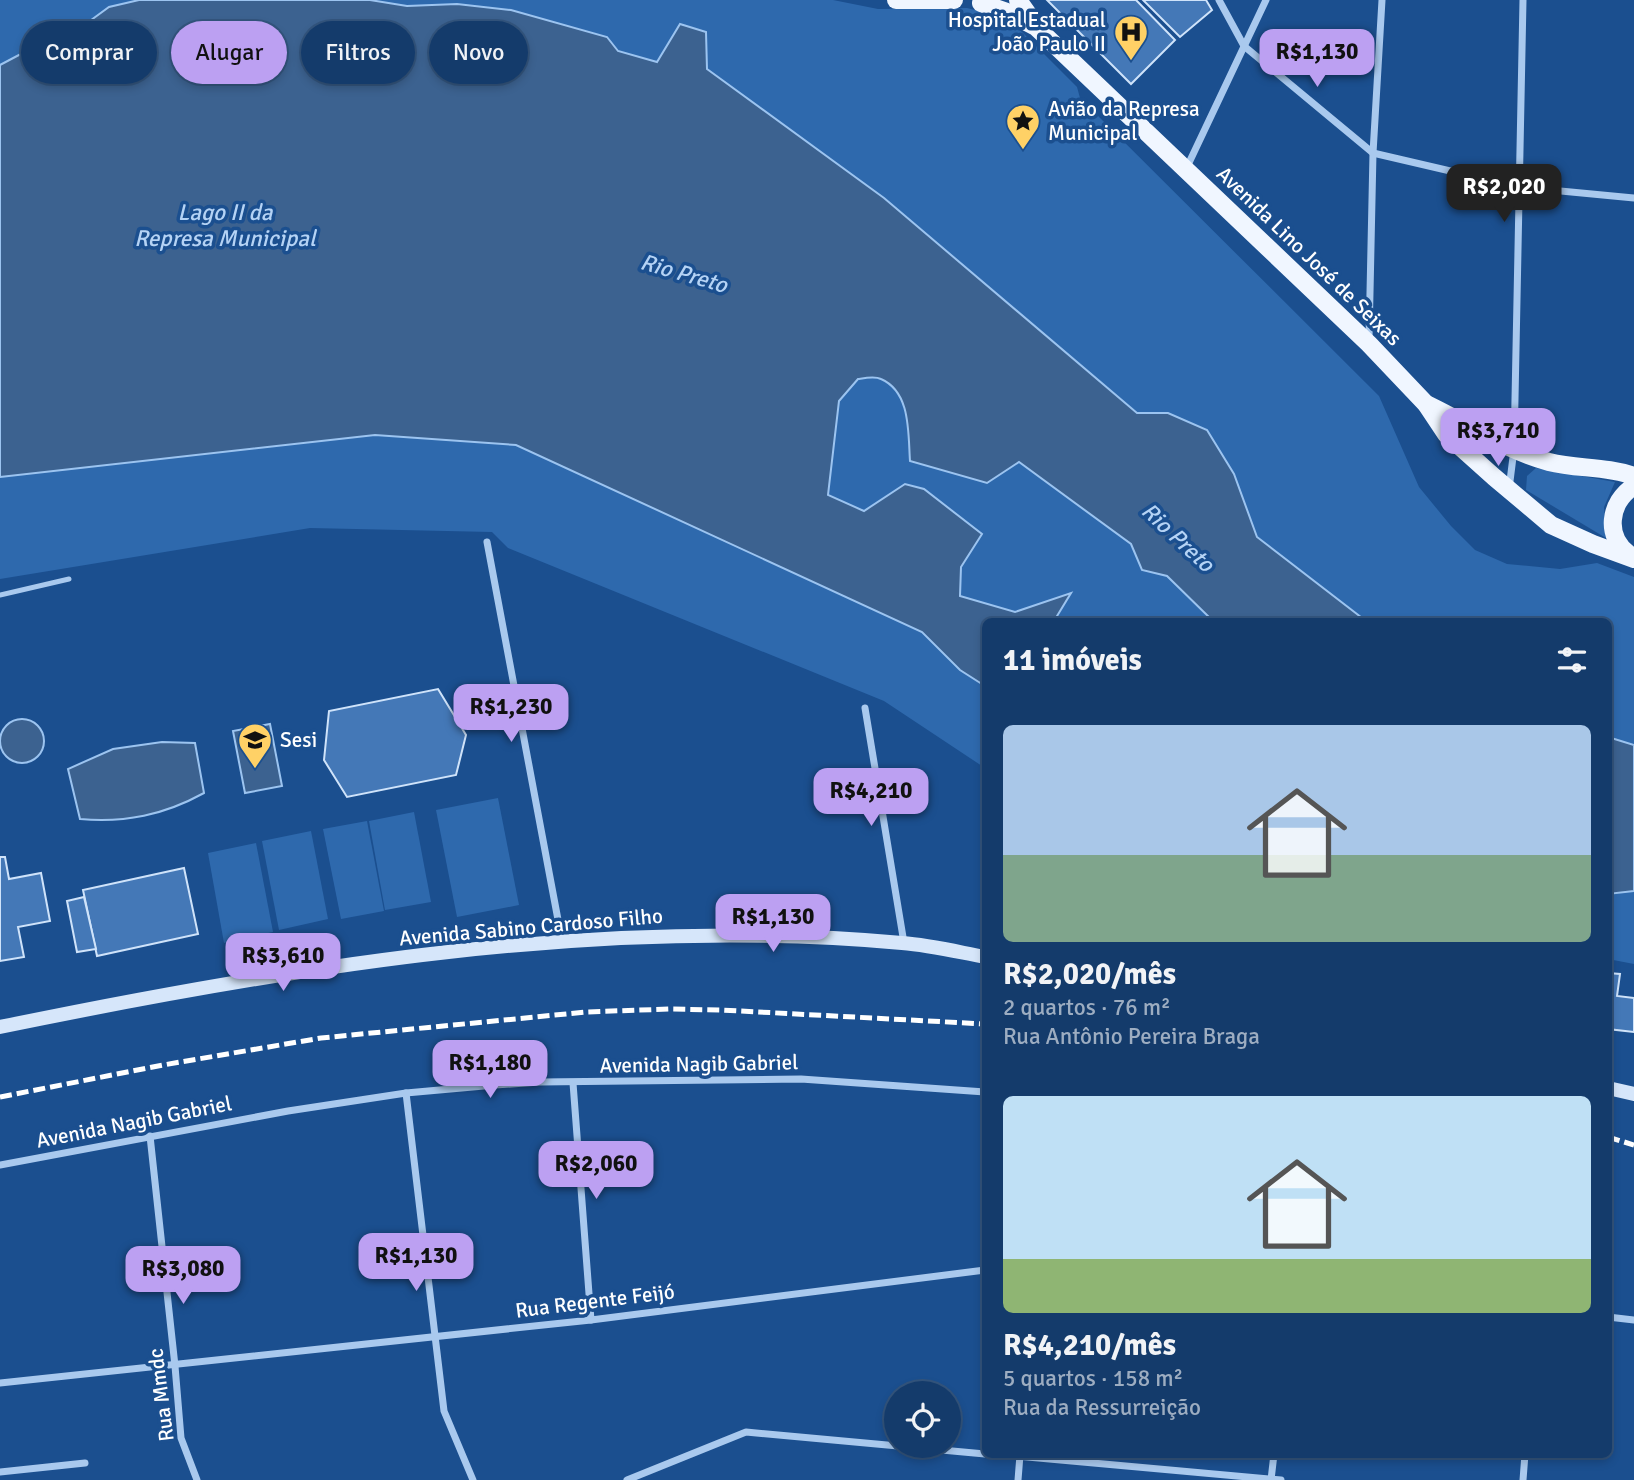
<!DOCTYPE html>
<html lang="pt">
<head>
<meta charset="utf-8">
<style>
	body { margin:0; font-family:Signika,sans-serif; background:#1d4271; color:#f1f3f6; height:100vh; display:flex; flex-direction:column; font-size:26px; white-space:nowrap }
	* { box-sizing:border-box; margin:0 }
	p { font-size:23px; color:#9dadc1 }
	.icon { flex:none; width:38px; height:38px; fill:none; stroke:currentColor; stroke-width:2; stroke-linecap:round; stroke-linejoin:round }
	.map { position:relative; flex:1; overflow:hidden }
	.panel { position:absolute; left:982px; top:618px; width:630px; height:840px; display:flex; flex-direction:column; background:#143b6b; border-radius:10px; box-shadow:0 4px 10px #0003,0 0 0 2px #33557e }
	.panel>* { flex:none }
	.hud { position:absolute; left:21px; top:21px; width:665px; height:63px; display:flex; gap:14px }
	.tools { position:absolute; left:884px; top:1381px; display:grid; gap:14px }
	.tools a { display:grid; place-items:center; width:77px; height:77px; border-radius:50%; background:#143b6b; box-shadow:0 4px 10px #0003,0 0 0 2px #33557e; font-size:35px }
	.price { position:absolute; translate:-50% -60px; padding:0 16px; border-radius:14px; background:#bca0f2; color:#111; font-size:23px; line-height:46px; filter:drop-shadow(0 2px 4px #0008) }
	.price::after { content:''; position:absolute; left:50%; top:42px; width:21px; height:16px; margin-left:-10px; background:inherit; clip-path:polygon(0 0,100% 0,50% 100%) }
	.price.on { background:#222; color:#fff }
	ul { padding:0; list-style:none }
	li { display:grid; align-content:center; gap:14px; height:371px; padding:0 21px }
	li span { display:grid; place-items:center; height:217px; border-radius:10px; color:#555 }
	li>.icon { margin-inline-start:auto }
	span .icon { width:126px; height:126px; fill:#fffc; stroke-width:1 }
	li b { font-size:30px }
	h2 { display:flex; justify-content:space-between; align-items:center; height:84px; padding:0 21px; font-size:30px }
	.chip { padding:0 24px; border-radius:32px; background:#143b6b; box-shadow:0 4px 10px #0003,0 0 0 2px #33557e; font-size:24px; line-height:63px }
	.chip.on { background:#bca0f2; color:#111 }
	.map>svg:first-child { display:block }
</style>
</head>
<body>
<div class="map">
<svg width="1634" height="1480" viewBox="0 0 1634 1480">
	<rect width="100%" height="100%" fill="#1b4f8f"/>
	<g fill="#2e69ad">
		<path d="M0,0H139L109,7L83,26L74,30L67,37L34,47L0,65Z"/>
		<path d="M370,0H833L878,9L967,8L1003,17L1022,32L1077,87L1080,98L1379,396L1419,487L1451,526L1475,550L1507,564L1560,569L1597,563L1634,577V745L1608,737V621H1366L1257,537L1233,474L1168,413H1138L884,198L706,69L680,24L657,62L618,51L607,37L511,10L457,4L407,6Z"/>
		<path d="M879,378L895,388L905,406L911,461L1019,462L1131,544L1142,570L1167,576L1213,621H1054L1070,593L1015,612L960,596L961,567L982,534L924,489L905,484L864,511L828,495L839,401L858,379Z"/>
		<path d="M375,435L516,445L922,632L960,670L985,686V768L884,701L508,548L492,532L310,528L0,579V477Z"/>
		<path d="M1536,468L1615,482L1604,507L1606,538L1526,490L1527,476Z"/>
		<path d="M498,798L519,905L457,917L436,810Z"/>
		<path d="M414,812L431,902L385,910L369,821Z"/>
		<path d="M367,821L384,911L341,919L323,829Z"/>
		<path d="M311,831L328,919L279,930L262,841Z"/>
		<path d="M256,843L273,932L224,943L208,853Z"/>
		<path d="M1634,891V964L1608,959V894Z"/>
	</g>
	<g fill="#3c6290" stroke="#9cc4f0" stroke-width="2">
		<path d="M139,0H370L407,6L457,4L511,10L607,37L618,51L657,62L680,24L706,32L707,69L884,198L1137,413H1168L1207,430L1234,474L1257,537L1366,621H1213L1167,576L1142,570L1131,544L1019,462L987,483L910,461C908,433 911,392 881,379C875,376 865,378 858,379L839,401L828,495L864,511L905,484L924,489L982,534L961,567L960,596L1015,612L1071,593L1054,621H985V686L960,670L922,632L516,445L375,435L0,477V65L34,47L67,37L74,30L83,26L109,7Z"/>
		<circle cx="22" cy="741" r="22"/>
		<path d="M270,724L282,786L245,793L233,731Z"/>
		<path d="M1608,737L1634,745V891L1608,894Z"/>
		<path d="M162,742L195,743L204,793C164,815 125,823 80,819L68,769L113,749Z"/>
	</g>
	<g fill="#4478b7" stroke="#cfe3fa" stroke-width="2">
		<path d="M1047,0H1136L1175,40L1131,84Z"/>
		<path d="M1143,0H1206L1212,10L1180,37Z"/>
		<path d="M438,689L466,735L456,775L347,797L324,760L329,711Z"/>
		<path d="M0,857H5L9,879L41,873L50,921L18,927L24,957L0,961Z"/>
		<path d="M184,868L198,934L97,956L83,890Z"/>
		<path d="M84,897L96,949L77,952L67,901Z"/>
		<path d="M1608,973L1620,974L1617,996L1634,998V1032L1608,1029Z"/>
	</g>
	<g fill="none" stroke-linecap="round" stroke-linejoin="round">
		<path stroke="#a9c9ee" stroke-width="5" d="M0,595L69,579"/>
		<g stroke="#a9c9ee" stroke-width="7">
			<path d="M1219,0L1244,46L1373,153L1519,187L1634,198"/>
			<path d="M1187,167L1266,0"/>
			<path d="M1369,339L1373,153L1382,0"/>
			<path d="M1509,489L1514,449L1523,0"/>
			<path d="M487,542L562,941"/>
			<path d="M865,708L904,943"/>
			<path d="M573,1083L591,1320"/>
			<path d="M406,1093L444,1411L473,1480"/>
			<path d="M150,1136L175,1366L181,1438L197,1480"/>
			<path d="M0,1165L288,1111L406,1093L495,1085L540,1082L801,1079L985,1092"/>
			<path d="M1608,1317L1634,1320"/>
			<path d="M0,1383L591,1320L985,1270"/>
			<path d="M993,1454L1281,1480"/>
			<path d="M0,1472L85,1463"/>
			<path d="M627,1480L746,1432L985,1454"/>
			<path d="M1018,1480L1020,1455"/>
			<path d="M1271,1480L1274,1454"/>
			<path d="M1523,1480L1525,1454"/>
		</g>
		<g stroke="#d6e6fa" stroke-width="14">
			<path d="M0,1027C295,966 600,916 902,943C930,945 958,952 985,957"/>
			<path d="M1608,1088L1634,1094"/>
		</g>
		<g stroke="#f0f6ff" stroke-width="18">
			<path d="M896,0H954"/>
			<path d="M1018,0L1035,24"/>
			<path d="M981,3L1007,12L1036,27L1369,344L1426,404L1446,434L1494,477L1551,525L1593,544L1634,559"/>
			<path d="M1426,404C1467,423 1504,450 1549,462C1577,469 1606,466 1634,476"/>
			<path d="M1630,555C1604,537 1609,502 1634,486"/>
		</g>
		<g stroke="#fff" stroke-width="5" stroke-dasharray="12 5" stroke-linecap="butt">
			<path d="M0,1097L163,1065L321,1038L586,1012L669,1009L721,1010L985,1024"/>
			<path d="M1608,1137L1634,1145"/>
		</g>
	</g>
	<defs>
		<g id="hospital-pin" transform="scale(1.75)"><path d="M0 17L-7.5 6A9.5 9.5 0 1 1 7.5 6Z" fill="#ffd166" stroke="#1b4f8f"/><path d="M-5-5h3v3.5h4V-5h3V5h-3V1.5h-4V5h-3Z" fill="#111"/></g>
		<g id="sight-pin" transform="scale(1.75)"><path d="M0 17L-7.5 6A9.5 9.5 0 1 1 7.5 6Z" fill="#ffd166" stroke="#1b4f8f"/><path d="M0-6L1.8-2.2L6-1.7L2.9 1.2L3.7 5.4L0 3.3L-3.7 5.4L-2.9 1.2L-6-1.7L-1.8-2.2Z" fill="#111"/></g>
		<g id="school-pin" transform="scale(1.75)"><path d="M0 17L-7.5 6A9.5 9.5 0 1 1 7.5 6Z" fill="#ffd166" stroke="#1b4f8f"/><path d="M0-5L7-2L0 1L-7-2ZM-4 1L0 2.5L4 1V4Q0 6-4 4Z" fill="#111"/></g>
	</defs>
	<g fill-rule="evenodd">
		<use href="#hospital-pin" x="1131" y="32"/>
		<use href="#sight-pin" x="1023" y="121"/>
		<use href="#school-pin" x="255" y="740"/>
	</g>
	<g text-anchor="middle" stroke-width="7" stroke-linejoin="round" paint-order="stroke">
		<g font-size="21" fill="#fff" stroke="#1b4f8f" text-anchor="start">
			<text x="1106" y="27" text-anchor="end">Hospital Estadual<tspan x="1106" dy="24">João Paulo II</tspan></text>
			<text x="1048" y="116">Avião da Represa<tspan x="1048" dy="24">Municipal</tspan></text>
			<text x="280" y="747">Sesi</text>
		</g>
		<g font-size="21" fill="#fff" stroke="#1b4f8f">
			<text transform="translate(1309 256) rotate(44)" y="7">Avenida Lino José de Seixas</text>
			<text transform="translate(531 927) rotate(-5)" y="7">Avenida Sabino Cardoso Filho</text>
			<text transform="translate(699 1064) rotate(-1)" y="7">Avenida Nagib Gabriel</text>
			<text transform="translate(134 1122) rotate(-11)" y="7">Avenida Nagib Gabriel</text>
			<text transform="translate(595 1301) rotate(-7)" y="7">Rua Regente Feijó</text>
			<text transform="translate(161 1395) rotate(-97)" y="7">Rua Mmdc</text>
		</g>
		<g font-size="23" font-style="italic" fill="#b5d3f5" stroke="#1b4f8f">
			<text x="225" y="220">Lago II da<tspan x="225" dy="26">Represa Municipal</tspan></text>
			<text transform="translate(684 273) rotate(16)" y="8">Rio Preto</text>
			<text transform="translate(1178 537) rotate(43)" y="8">Rio Preto</text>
		</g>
	</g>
</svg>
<div class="tools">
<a><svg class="icon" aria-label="locate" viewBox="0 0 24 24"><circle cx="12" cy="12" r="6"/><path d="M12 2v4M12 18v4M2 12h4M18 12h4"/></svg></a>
</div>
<b class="price" style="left:1317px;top:89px">R$1,130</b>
<b class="price on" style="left:1504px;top:224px">R$2,020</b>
<b class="price" style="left:1498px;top:468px">R$3,710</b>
<b class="price" style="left:511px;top:744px">R$1,230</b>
<b class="price" style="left:871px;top:828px">R$4,210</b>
<b class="price" style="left:773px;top:954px">R$1,130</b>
<b class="price" style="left:283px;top:993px">R$3,610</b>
<b class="price" style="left:490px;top:1100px">R$1,180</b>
<b class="price" style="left:596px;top:1201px">R$2,060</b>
<b class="price" style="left:416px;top:1293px">R$1,130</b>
<b class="price" style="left:183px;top:1306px">R$3,080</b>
<div class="hud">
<a class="chip">Comprar</a>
<a class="chip on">Alugar</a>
<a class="chip">Filtros</a>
<a class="chip">Novo</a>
</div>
<section class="panel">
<h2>11 imóveis<svg class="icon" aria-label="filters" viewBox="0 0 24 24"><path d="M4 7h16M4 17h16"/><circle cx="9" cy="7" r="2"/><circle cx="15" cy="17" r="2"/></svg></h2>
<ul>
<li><span style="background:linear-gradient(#a9c7e8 60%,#7fa58c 0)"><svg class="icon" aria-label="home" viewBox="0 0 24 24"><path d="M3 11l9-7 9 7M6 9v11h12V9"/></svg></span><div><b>R$2,020/mês</b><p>2 quartos · 76 m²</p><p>Rua Antônio Pereira Braga</p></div></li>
<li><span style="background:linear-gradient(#bfe0f5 75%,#8fb573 0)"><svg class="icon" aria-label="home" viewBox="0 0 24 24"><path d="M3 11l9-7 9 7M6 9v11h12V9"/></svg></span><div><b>R$4,210/mês</b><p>5 quartos · 158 m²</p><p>Rua da Ressurreição</p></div></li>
</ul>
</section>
</div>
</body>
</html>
